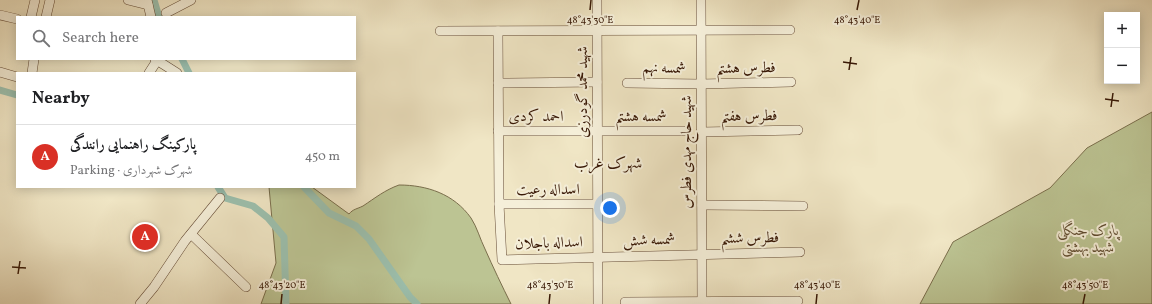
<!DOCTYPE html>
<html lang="en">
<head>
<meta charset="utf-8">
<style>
	:root { --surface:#fff; --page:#f6f6f6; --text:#202124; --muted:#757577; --line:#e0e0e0; --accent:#d93025 }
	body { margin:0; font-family:Vollkorn,Amiri,serif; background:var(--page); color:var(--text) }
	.controls { position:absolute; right:12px; top:12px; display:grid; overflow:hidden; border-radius:0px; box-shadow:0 2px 10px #0003 }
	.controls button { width:36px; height:36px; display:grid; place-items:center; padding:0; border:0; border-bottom:1px solid var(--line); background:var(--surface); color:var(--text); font:20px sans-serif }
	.you { position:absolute; left:610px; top:208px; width:14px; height:14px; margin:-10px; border:3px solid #fff; border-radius:50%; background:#1a73e8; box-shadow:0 0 0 6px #1a73e833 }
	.badge { display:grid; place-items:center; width:26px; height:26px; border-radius:50%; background:var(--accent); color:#fff; font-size:13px; font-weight:700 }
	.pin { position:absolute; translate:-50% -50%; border:2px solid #fff; box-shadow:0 1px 4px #0006 }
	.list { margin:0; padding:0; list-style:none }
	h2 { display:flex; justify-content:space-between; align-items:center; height:52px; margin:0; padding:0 16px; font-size:17px }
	h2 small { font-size:13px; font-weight:400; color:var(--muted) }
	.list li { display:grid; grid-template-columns:26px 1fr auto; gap:12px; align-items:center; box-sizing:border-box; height:64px; padding:0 16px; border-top:1px solid var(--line) }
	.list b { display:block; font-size:15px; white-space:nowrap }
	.list p { margin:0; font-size:13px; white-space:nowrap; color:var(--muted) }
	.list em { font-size:13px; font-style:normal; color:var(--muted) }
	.icon { flex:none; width:22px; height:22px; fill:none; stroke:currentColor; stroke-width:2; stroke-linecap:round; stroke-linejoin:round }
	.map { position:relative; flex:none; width:1152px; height:304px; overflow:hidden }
	.search { position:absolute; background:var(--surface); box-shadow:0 2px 10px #0003; left:16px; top:16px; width:340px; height:44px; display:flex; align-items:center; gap:10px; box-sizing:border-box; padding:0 14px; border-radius:0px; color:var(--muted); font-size:15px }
	.panel { position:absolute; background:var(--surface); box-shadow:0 2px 10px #0003; left:16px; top:72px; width:340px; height:116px; border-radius:0px }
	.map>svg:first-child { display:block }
	.green { fill:#bcc493; stroke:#7a6e4c }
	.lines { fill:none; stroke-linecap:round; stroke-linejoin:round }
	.canal { stroke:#9cc0ae; stroke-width:7 }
	.minor-casing { stroke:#664c36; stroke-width:10 }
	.minor { stroke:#f5efd9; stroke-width:9 }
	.ticks { fill:none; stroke:#381806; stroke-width:1.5 }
	.labels { text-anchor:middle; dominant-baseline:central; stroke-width:4; stroke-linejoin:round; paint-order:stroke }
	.street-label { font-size:15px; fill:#381806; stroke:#f5efd9 }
	.park-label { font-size:15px; font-style:italic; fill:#604c30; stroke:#f5efd9 }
	.neighbourhood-label { font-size:16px; fill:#381806; stroke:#f5efd9 }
	.ticks-label { font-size:10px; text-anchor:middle; fill:#381806; stroke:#f5efd9; stroke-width:4; stroke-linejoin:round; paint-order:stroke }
</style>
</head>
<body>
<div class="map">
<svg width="1152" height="304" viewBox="0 0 1152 304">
	<rect width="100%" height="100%" fill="#f0e6c5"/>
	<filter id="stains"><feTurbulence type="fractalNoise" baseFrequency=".005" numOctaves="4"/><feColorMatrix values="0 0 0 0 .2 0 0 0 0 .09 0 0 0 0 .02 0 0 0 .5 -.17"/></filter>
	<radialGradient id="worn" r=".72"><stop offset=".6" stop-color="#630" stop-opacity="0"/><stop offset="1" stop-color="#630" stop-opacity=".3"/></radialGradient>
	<g class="green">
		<path d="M1152,112V304H920L953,242L1050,188L1087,148Z"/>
		<path d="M399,185C427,185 454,194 471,218C477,227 480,239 485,249C493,267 502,286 511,304H261L276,263L269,187H312L349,214C353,209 357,209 363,206C375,198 385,190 399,185Z"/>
	</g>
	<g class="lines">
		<g class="canal">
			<path d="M154,0L159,17"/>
			<path d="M182,59L189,73"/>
			<path d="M0,90L17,95"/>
			<path d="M218,187L225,198L253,206L268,218L284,237L286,304"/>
			<path d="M304,187L329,213L356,226L369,239L410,297L417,304"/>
		</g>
		<g class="minor-casing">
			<g id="minor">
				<path d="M128,0L148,5"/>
				<path d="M147,0L151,17"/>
				<path d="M597,0L598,304"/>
				<path d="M701,0L702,304"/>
				<path d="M166,13L191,0"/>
				<path d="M0,15L17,19"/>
				<path d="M31,17L35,0"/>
				<path d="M46,17L50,0"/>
				<path d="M440,31L790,30"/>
				<path d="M498,31L499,204L502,260L800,252"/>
				<path d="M155,59L177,73"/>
				<path d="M0,72L17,77"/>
				<path d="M32,73L34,59"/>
				<path d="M149,73L158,59"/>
				<path d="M498,83L597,82"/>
				<path d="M627,83L701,84L791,82"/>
				<path d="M498,131H684"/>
				<path d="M701,132L798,130"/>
				<path d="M499,204H598"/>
				<path d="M702,205L803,206"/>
				<path d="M191,234L246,287"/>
				<path d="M625,302L798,301"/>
				<path d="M140,304L154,287L185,241L220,198"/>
			</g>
		</g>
		<use href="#minor" class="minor"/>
	</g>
	<path class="ticks" d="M590,10L591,0M857,10L859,0M843,62L857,64M849,70L851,57M1105,99L1119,101M1111,107L1113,93M12,267L26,268M18,274L20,261M281,304L282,294M549,304L550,294M816,304L817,294M1083,304L1085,294"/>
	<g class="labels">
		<g class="street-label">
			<text transform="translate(664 69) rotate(1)">شمسه نهم</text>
			<text transform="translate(746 69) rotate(-1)">فطرس هشتم</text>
			<text transform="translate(583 92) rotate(-90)">شهید محمد گودرزی</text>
			<text x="536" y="117">احمد کردی</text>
			<text x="641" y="117">شمسه هشتم</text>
			<text transform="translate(749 117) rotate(-1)">فطرس هفتم</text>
			<text transform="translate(687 152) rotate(-90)">شهید حاج مهدی فطرس</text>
			<text x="548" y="190">اسداله رعیت</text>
			<text transform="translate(750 239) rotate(-1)">فطرس ششم</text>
			<text transform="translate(649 241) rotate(-2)">شمسه شش</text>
			<text transform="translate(549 244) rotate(-2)">اسداله باجلان</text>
		</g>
		<g class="park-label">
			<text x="1088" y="231">پارک جنگلی<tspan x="1088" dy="17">شهید بهشتی</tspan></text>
		</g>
		<g class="neighbourhood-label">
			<text x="608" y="164">شهرک غرب</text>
		</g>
	</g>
	<g class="ticks-label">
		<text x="590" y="23">48°43'30"E</text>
		<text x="857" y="23">48°43'40"E</text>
		<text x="282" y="288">48°43'20"E</text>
		<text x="550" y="288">48°43'30"E</text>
		<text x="817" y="288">48°43'40"E</text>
		<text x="1085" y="288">48°43'50"E</text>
	</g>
	<rect width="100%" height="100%" filter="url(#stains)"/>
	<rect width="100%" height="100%" fill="url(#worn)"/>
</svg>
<div class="controls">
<button>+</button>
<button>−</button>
</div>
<div class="you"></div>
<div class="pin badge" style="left:145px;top:237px">A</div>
<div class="search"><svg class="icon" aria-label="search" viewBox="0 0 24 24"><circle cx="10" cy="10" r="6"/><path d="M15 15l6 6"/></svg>Search here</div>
<section class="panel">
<h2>Nearby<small></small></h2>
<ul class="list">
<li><span class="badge">A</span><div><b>پارکینگ راهنمایی رانندگی</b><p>Parking · شهرک شهرداری</p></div><em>450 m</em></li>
</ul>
</section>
</div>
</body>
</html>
